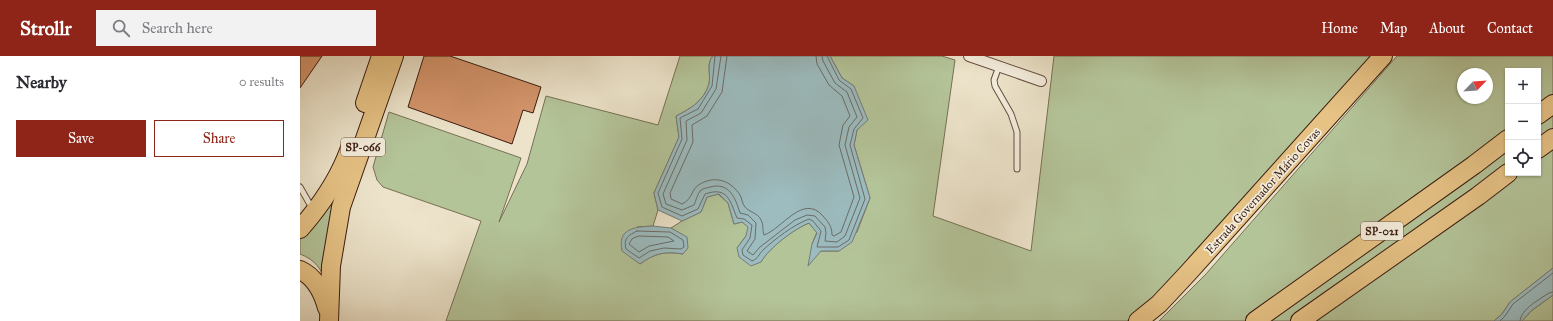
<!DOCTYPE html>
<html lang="en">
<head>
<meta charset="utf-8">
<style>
	:root { --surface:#fff; --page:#f2f2f3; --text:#2b2b33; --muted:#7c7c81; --line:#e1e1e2; --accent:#8f2418 }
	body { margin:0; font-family:"IM FELL Great Primer",serif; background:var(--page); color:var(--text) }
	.controls { position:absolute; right:12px; top:12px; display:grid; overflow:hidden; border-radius:0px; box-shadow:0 1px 3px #0004 }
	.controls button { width:36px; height:36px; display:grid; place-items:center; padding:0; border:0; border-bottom:1px solid var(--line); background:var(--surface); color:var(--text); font:20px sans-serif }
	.compass { position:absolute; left:1157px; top:12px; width:36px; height:36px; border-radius:50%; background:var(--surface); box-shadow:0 1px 3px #0004; rotate:65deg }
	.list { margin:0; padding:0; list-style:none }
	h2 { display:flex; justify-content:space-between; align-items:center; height:52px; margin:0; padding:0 16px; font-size:17px }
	h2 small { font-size:13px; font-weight:400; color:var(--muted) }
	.actions { display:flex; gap:8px; padding:12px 16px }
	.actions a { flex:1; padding:9px 0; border:1px solid var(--accent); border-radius:0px; text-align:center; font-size:14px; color:var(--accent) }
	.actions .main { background:var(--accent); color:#fff }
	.icon { flex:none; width:22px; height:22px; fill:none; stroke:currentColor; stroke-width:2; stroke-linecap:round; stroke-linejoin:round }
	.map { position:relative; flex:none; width:1253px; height:265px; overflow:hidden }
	header { display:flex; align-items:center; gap:24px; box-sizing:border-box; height:56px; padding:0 20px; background:var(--accent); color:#fff }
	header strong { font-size:19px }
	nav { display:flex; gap:22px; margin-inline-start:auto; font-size:14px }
	.search { width:280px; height:36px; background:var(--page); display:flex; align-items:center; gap:10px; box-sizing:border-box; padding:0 14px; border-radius:0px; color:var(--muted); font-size:15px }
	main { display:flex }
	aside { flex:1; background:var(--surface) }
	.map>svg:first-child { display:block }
	.green { fill:#b4c499; stroke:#777054; fill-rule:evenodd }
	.water { fill:#9cbcc0; stroke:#757c79 }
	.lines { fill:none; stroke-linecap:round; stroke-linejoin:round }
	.shore { stroke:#6b6c68; stroke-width:1 }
	.building { fill:#d3946b; stroke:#3a1c0f }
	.lane-casing { stroke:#664e3e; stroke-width:7 }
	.street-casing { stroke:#664e3e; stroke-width:12 }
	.highway-casing { stroke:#3a1c0f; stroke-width:20 }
	.lane { stroke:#f3eddd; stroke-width:5 }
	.street { stroke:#f3eddd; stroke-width:10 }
	.highway { stroke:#e6c285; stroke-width:18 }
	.labels { text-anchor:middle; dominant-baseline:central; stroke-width:3.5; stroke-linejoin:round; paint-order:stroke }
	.shield { fill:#f3eddd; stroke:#725b4d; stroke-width:1 }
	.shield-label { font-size:11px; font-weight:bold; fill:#3a1c0f }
	.street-label { font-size:12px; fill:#3a1c0f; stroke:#f3eddd }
</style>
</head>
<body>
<header>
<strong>Strollr</strong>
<div class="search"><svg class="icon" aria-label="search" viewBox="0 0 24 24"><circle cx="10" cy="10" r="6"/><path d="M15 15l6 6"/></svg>Search here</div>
<nav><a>Home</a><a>Map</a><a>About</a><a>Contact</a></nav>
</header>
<main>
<aside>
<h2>Nearby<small>0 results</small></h2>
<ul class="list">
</ul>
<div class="actions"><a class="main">Save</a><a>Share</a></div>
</aside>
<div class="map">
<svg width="1253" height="265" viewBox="0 0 1253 265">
	<rect width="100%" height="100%" fill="#ece3ca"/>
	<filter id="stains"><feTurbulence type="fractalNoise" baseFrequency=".005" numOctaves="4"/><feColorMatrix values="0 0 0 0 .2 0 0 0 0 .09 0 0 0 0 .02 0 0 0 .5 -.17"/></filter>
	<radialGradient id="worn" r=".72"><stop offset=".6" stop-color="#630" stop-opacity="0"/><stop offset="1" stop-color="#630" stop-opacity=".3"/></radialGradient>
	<g class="green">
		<path d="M380,0H413C406,7 411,18 409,28C404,45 390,53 376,60L379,81L354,137L358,154L353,170L337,171L340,208C355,197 365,195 383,198L387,182L371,172L382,165L401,156L407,141L418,138L428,147L434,168L442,166L449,171L446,180L437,192L461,206C469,191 494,173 509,167L517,176L512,188L521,195H539L557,176L570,142L554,89L557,74L554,30L542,22L530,0H642L655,4L633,160L731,195L754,0H1073L971,116L848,247L827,265H146L181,165L83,131L77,124L73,111L89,56L221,102L199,166L227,108L246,40L358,69Z"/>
		<path d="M1097,0H1253V212L1210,246L1202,258L1194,265H859L906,218ZM1208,15H1238V117H1208ZM1163,18H1187V42H1163Z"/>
		<path d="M39,125L27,228C21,213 16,204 0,198V177Z"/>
		<path d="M1253,239V265H1222L1231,255Z"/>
	</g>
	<g class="water">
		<path d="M413,0H530L542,22L554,30L568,64L557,74L554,89L570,142L552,186L539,195H521L508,210L512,188L517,177L509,167C494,173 469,192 461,206L451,210L439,201L437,192L446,180L448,171L442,166L434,168L428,147L419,138L407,141L401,156L382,165L358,154L354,137L379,81L376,60C390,53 404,45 409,28C411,18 406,7 413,0Z"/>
		<path d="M353,170L371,172L387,181L388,192L383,198C365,195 355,197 340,208L322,195C317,172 335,171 353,170Z"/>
		<path d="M1253,212V239L1231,255L1222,265H1194L1202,258L1210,246Z"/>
	</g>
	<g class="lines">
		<g class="shore">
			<path d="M415,0L412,30L398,53L380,62L382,83L358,137L362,151L382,160L398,153L405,138C428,130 430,145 437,162L444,163L452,169L450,182L442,194L443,199L452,205C459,202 458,199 463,194C475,183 493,169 509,163L513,165L521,175L517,191H538L549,184L565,143L550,89L554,73L563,62L551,33L539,24L527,0"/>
			<path d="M421,0L416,33L401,57L386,65L387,84L363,138L366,148L382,154L394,149C396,145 397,138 401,134C404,132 407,132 410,131C429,126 435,141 440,157L448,159L456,167L455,183L447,195L453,199L460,191L495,164L507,159L515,160L525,171L526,177L525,185L537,186L545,180L560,142L545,89L549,71L557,61L547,36L535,27L523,5L522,0"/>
			<path d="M427,0L422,36L407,60L392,69L393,86L370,137L371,143L382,148C393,143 391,133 400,128C416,119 431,125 440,139C442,142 442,148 445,151C449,156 458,157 461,164C464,169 462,174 464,179C482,173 503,137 523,160C528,166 532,170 532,179L534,180L541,176L554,141L539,89L543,69L550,60L542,40L529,29L517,8L516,0"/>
			<path d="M337,175L370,176L383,184L384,191L381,193L364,192L350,195L339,202L326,193C323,182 329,179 337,175Z"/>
			<path d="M339,180L368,181L374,185L349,190L339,196L329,188L332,183Z"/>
			<path d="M1200,265L1205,260L1213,248L1253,217"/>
			<path d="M1220,265C1221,253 1240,243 1249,237L1253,236"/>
		</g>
	</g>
	<g class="building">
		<path d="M0,0H22L0,32Z"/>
		<path d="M124,0H150L241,31L233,57L223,54L212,88L108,51Z"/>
	</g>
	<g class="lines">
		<g class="lane-casing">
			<g id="lane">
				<path d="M699,10L694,24L695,30L711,58L717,76V113"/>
				<path d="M0,131L12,152"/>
			</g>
		</g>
		<g class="street-casing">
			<path id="street" d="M669,0L741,25"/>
		</g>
		<g class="highway-casing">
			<g id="highway">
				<path d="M65,47L81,0"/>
				<path d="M1238,59L1253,48"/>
				<path d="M1238,93L1253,82"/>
				<path d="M0,173C22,148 39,123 50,92"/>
				<path d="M0,214C15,221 23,237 27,252"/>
				<path d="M29,265L31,210L41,151L94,0"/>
				<path d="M838,265L859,248L888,217L1083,0"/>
				<path d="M955,265L1174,109L1208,83"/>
				<path d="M1000,265L1178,140L1208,117"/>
			</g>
		</g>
		<use href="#lane" class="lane"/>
		<use href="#street" class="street"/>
		<use href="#highway" class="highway"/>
	</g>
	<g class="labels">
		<g class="shield">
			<rect x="41" y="82" width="44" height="18" rx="3"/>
			<rect x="1061" y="166" width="42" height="18" rx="3"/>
		</g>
		<g class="shield-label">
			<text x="63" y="91">SP-066</text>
			<text x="1082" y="175">SP-021</text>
		</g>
		<g class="street-label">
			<text transform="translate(963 135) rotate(-48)">Estrada Governador Mário Covas</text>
		</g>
	</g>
	<rect width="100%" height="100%" filter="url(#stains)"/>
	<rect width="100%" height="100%" fill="url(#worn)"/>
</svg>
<div class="controls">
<button>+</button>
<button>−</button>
<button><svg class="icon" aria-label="locate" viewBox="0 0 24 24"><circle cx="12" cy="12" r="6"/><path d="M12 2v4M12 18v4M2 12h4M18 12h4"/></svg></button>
</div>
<svg class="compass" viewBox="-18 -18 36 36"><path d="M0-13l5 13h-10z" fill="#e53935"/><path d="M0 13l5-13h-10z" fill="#7c7c81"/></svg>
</div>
</main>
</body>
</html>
